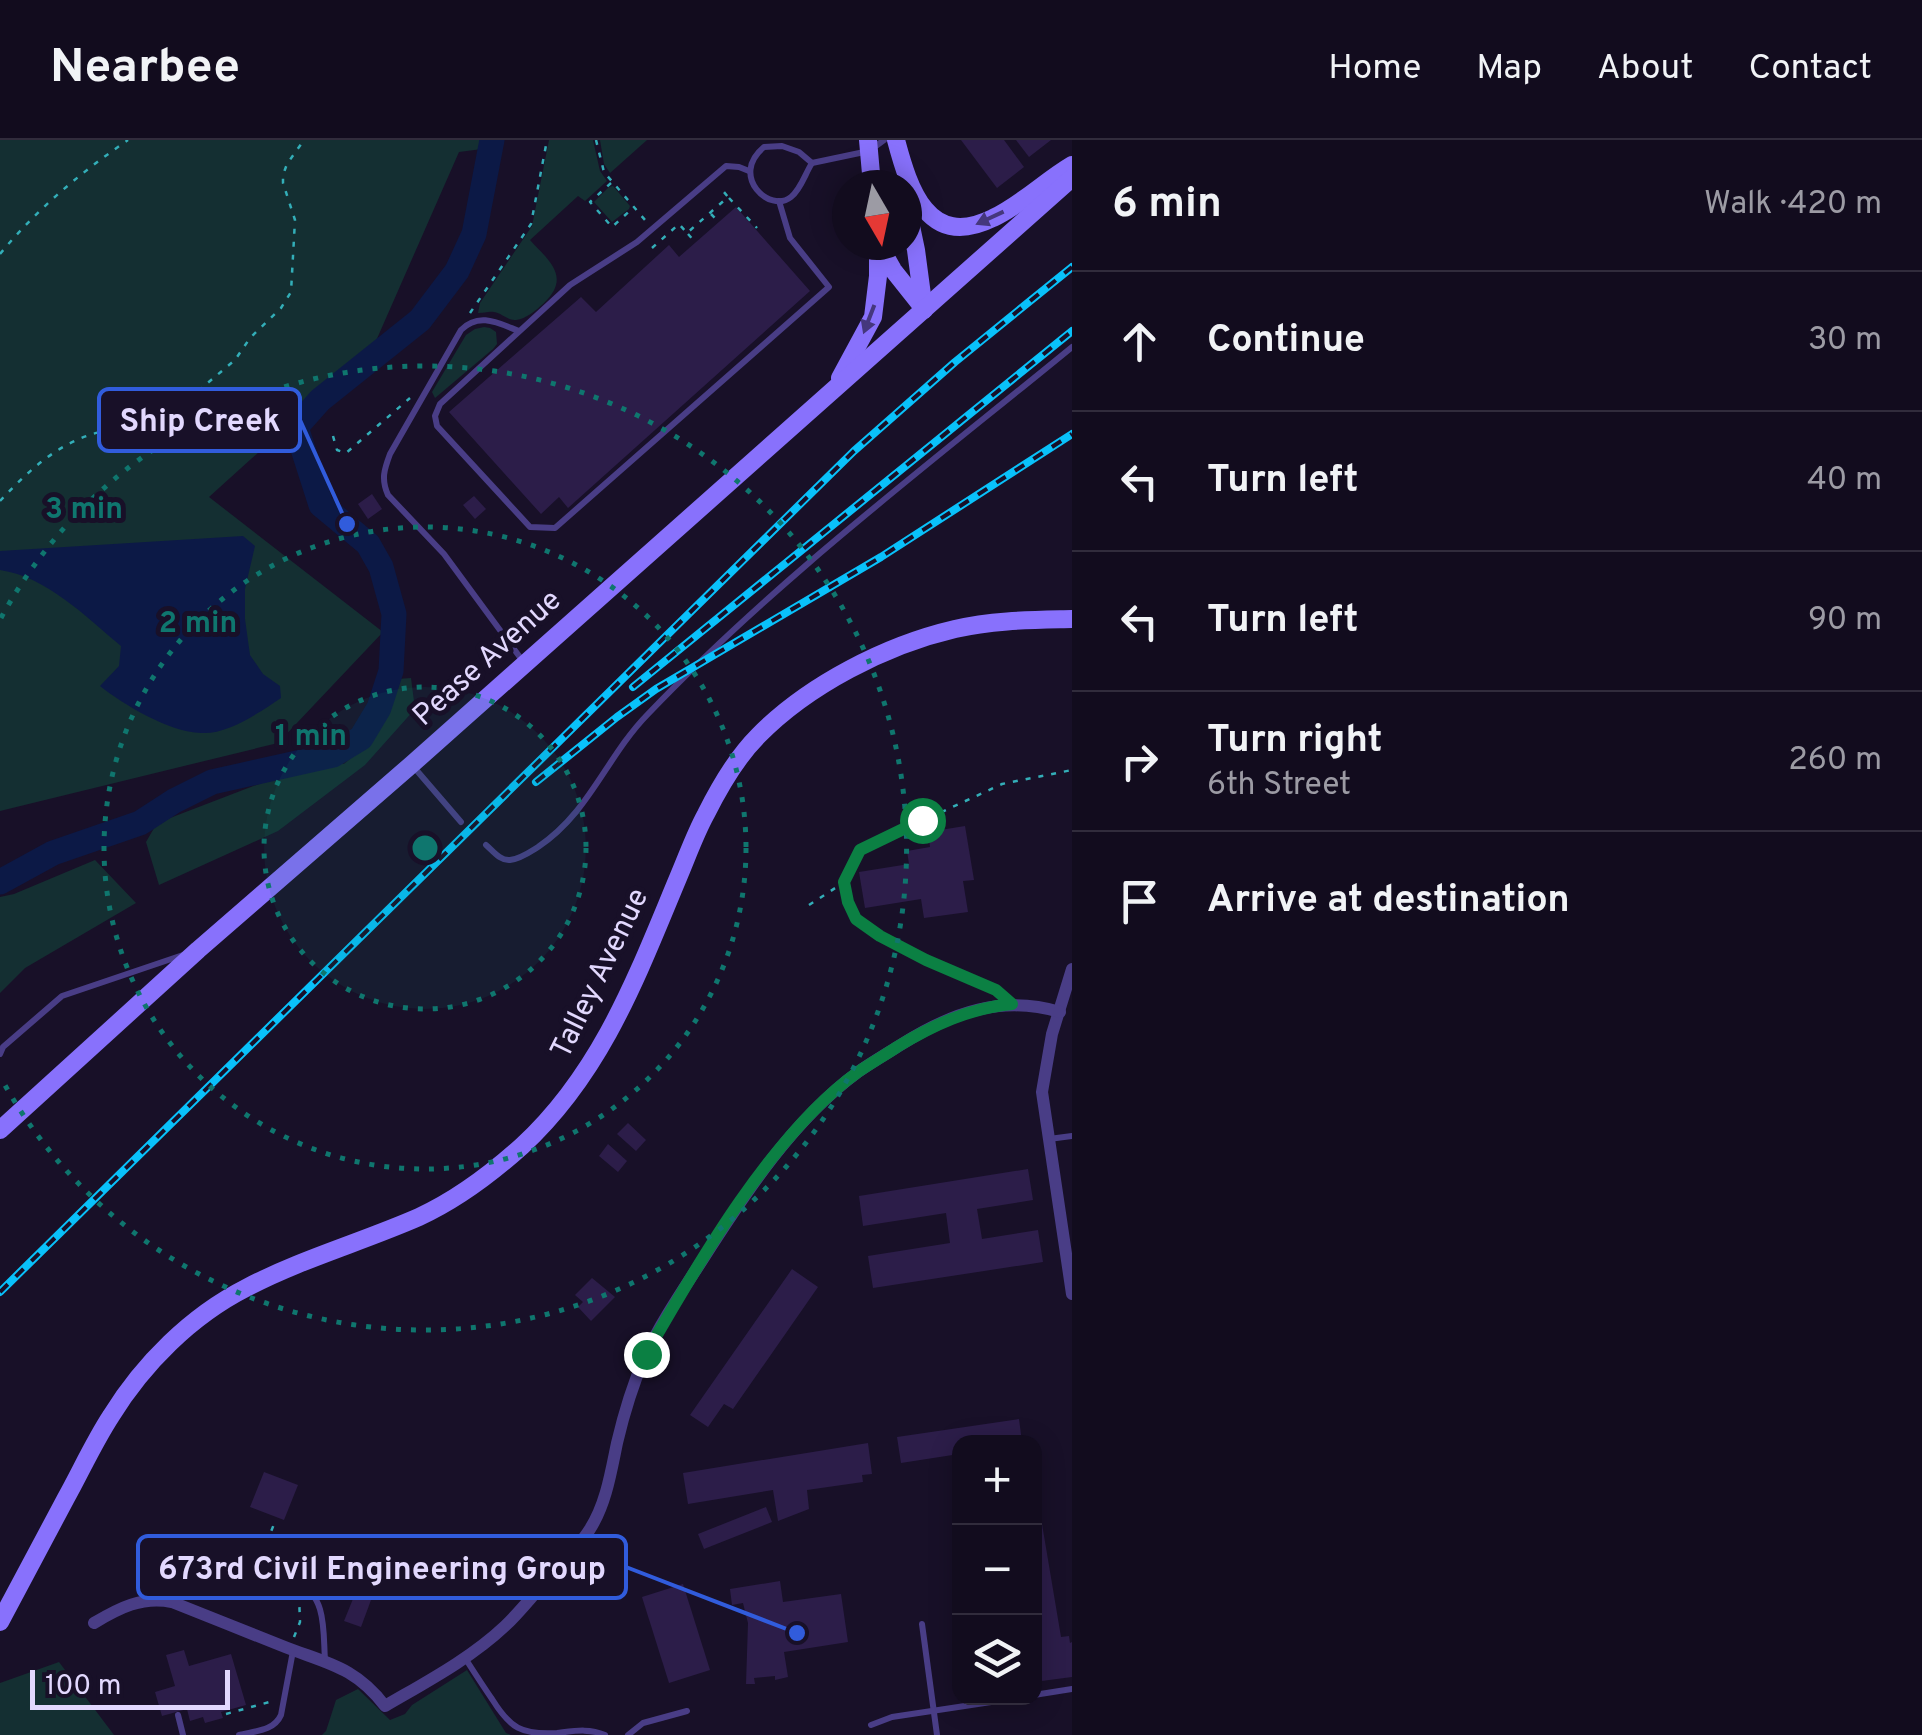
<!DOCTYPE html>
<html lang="en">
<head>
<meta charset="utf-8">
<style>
	:root { --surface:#120c1e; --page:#1f1a2b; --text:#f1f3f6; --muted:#9c9ba4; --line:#312c3c }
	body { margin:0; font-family:Overpass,sans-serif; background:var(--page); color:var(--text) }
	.controls { position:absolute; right:30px; bottom:30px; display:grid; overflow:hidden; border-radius:20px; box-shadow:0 5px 25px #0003 }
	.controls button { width:90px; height:90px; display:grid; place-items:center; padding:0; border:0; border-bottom:2px solid var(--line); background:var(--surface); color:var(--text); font:50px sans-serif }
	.compass { position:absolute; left:832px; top:30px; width:90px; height:90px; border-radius:50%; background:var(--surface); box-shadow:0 5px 25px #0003; rotate:171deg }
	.scale { position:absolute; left:30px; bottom:25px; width:200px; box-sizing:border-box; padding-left:10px; border:5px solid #e2d8fe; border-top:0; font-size:28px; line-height:35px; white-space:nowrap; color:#e2d8fe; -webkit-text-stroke:8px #181028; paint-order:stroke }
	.stop { position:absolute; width:30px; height:30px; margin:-22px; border:8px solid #0b8043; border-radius:50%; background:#fff }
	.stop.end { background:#0b8043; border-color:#fff; box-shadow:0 2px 10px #0008 }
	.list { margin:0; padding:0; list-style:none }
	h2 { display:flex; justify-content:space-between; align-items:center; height:130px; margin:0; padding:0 40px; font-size:42px }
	h2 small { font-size:32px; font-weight:400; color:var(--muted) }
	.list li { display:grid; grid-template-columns:65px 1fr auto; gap:30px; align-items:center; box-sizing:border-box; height:140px; padding:0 40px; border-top:2px solid var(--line) }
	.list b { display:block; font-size:38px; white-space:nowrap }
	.list p { margin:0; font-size:32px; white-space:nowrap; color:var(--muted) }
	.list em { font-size:32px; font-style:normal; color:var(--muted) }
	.icon { flex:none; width:55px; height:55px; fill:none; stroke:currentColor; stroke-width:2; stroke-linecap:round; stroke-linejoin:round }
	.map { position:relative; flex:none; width:1072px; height:1595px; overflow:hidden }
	header { display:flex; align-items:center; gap:60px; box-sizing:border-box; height:140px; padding:0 50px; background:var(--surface); border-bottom:2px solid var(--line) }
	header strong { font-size:48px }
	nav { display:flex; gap:55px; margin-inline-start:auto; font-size:35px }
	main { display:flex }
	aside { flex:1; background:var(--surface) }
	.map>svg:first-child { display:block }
	.green { fill:#142f32 }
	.water { fill:#0c1946 }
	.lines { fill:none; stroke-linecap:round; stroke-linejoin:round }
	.river { stroke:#0c1946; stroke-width:25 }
	.building { fill:#2c1d49 }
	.path { stroke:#33aeb8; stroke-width:2.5; stroke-dasharray:5 8; stroke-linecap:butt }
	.lane { stroke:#493d86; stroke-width:6 }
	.street { stroke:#493d86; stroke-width:12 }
	.secondary { stroke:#8871fc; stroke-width:18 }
	.rail-casing { stroke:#09c1fa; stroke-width:8 }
	.rail { stroke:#181028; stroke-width:4; stroke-dasharray:11; stroke-linecap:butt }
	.oneway { fill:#45377d }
	.route { stroke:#0b8043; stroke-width:12 }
	.ring { fill:none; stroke:#0f766e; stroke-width:5; stroke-dasharray:5 10 }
	.labels { text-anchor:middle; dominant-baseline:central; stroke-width:10; stroke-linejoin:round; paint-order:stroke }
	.street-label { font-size:30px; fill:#e2d8fe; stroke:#181028 }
	.centre { fill:#0f766e; stroke:#181028; stroke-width:5 }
	.ring-label { font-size:30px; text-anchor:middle; font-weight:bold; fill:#0f766e; stroke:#181028; stroke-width:10; stroke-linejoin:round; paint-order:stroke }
	.leader { fill:none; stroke:#315cdc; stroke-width:4 }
	.callout-dot { fill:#315cdc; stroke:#181028; stroke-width:4 }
	.callout { fill:#181028; stroke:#315cdc; stroke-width:4 }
	.callout-label { font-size:32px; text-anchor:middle; font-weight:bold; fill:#e2d8fe }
</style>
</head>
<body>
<header>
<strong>Nearbee</strong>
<nav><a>Home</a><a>Map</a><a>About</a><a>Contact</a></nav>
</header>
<main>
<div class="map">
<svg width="1072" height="1595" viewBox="0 0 1072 1595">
	<rect width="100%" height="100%" fill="#181028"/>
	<g class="green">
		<path d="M0,0H483L482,9L459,12L372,210L209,357L383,492L278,603L0,671Z"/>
		<path d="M549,0H593L600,31L607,41L585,61L578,56L530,100C549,121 572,137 543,164C536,170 526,179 516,180C508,181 502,173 494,172C491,171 482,173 478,173L480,163L532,86Z"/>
		<path d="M600,0H647L610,33L604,24Z"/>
		<path d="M613,46L630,66L629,69L612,82L594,62L609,47Z"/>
		<path d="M484,187L490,188L496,192L497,204L493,209L435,258L432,252L466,195L475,189Z"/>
		<path d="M411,538L415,569L365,625L278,691L159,745L146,702L157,683L272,639L328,621L344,624L363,608L388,575L398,539Z"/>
		<path d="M95,720L136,763L25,828L0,853V757L14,754Z"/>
		<path d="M59,1522L114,1595H0V1543Z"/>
		<path d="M467,1530L506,1593L511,1595H322L326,1591L336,1560L358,1549L390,1580L405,1574L412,1565Z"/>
	</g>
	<path class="water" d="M243,396L255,406L245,449V479L250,515L263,534L280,546L281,558C260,572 227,595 201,593C169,592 124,565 100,546L119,526L121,506C85,476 47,437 0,430V411Z"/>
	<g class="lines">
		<path class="river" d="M0,742L53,713L140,683L174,661L212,642L333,615L361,598L379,568L391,531L394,474L381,427L368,404L321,365L296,287L320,260L420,180L457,131L474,94L492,0"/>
	</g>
	<g class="building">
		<path d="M961,0H1004L1024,27L997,48Z"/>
		<path d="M1016,0H1051L1029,17Z"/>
		<path d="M736,67L810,151L568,368L559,357L541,374L449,272L581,157L596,172L669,105L679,117Z"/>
		<path d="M372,354L382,369L368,379L358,364Z"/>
		<path d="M474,356L486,369L475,379L463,365Z"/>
		<path d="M965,686L974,740L963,741L968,772L924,778L921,759L865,768L859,732L909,724L907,711L930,707L928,692Z"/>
		<path d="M628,983L646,1000L636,1011L617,994Z"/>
		<path d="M608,1004L627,1021L618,1032L599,1016Z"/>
		<path d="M1028,1029L1033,1060L977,1069L982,1099L1038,1090L1043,1122L873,1148L868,1116L950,1103L946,1073L863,1086L859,1056Z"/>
		<path d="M792,1129L818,1147L733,1269L724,1264L708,1287L690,1275Z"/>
		<path d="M592,1138L615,1157L591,1181L578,1167L583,1162L575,1155Z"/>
		<path d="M1019,1279L1022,1302H959V1314L901,1323L897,1297Z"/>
		<path d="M868,1303L872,1334L862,1335L863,1342L807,1350L809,1369L778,1381L773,1350L688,1364L683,1333Z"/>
		<path d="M264,1332L298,1345L284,1380L250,1367Z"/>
		<path d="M766,1367L772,1382L704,1409L698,1394Z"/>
		<path d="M1042,1384L1061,1497L1069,1496L1070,1503L1072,1502V1537L1034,1542V1385Z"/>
		<path d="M780,1441L783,1462L841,1454L848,1502L784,1512L788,1537L775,1540V1536L754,1538L755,1544H746L748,1483L743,1463L732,1465L730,1449Z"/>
		<path d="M683,1444L710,1530L669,1543L642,1457Z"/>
		<path d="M355,1454L371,1460L361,1487L344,1481Z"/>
		<path d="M184,1510L189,1526L231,1514L246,1565L221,1572L223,1578L205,1583L203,1577L190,1581L187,1569L162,1576L155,1552L175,1546L166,1515Z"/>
	</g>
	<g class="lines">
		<g class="path">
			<path d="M596,0L604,32L645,80"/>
			<path d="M611,43L590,62L612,87L634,67"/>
			<path d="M729,58L757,88"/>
			<path d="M711,74L719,82"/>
			<path d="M688,94L696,103"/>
			<path d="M652,108L679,84L687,93L728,57L719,46"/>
			<path d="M0,114C37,69 80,33 128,0"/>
			<path d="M470,173L531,84L547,0"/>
			<path d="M333,296L337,310L346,313L410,258"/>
			<path d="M0,361C29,330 62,299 105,291C123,287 142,289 160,283L235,220L250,198L281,168L291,152L295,80L283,43V35L287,24L304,0"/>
			<path d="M809,765L843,743"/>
			<path d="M998,852L926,820L880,796L856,779L847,762L844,742L860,710L1002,644L1072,630"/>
			<path d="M257,1427L276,1379"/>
			<path d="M294,1497L300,1482L299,1456"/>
			<path d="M226,1574L273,1561"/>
		</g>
		<g class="lane">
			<path d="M782,6L799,12L812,23C805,34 801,49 791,57C770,74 729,36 764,7Z"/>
			<path d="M812,23L869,11L884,0"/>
			<path d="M749,31L739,27L726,26L637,102L570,145L440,264L435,276L437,286L530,387L555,388L829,147L790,98L779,61"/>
			<path d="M519,191C498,183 479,172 461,190L390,314C384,330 381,339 388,355L444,414L522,520"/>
			<path d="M412,625L461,682"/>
			<path d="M486,705C493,711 500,721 510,720C520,719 530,712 538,707C590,672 606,617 648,574C777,439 928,325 1072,207"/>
			<path d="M0,914L3,907L62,856L183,815"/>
			<path d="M1049,999L1072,996"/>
			<path d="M298,1443C327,1456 323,1492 325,1520"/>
			<path d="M922,1484L937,1595"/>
			<path d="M465,1518C474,1532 483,1546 492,1559C510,1588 521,1595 557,1593C574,1591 589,1588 605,1595"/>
			<path d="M1034,1555L1072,1549"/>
			<path d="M178,1575L183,1595"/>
			<path d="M871,1585L892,1577L1018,1558"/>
			<path d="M239,1595C255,1591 274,1591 281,1575L293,1511"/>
			<path d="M628,1595L643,1583L687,1571"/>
		</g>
		<g class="street">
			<path d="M1072,829L1052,894L1042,952L1072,1154"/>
			<path d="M94,1483C119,1468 142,1456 172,1462C208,1476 244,1491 280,1505C324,1523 354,1525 385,1566C426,1542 470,1519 505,1486C520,1472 532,1456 546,1441C561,1425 578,1408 590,1389C606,1364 611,1332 617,1303C624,1273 633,1244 645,1216C661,1182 683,1150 703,1119C746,1052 793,980 858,932C872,922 888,913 902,904C953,872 1002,855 1060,872"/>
		</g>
		<g class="secondary">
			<path d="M868,0L872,45"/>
			<path d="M896,0C909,49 928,110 993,78C1021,65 1045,41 1072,25"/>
			<path d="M907,67L916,110L924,170"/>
			<path d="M879,105L893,130L924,169"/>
			<path d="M840,238L873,177L878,136V105"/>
			<path d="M0,990L198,810L411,625L1072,38"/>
			<path d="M0,1482C22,1441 44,1400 66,1358C81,1331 94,1302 111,1276C143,1224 191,1176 246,1148C301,1119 362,1102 419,1077C456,1060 492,1033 522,1006C602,932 637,836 678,738C687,717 695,694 706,674C720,646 736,618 758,596C808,545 886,505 955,489C993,480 1033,480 1072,479"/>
		</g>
		<g class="rail-casing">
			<g id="rail">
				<path d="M633,547L1072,191"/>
				<path d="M536,642L617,577L656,549L881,417L1072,294"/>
				<path d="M0,1152L854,311L955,222L1072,127"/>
			</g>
		</g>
		<use href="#rail" class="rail"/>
	</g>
	<defs><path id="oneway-solid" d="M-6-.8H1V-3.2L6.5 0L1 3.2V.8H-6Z" transform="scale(2.5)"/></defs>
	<g class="oneway">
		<use href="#oneway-solid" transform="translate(990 78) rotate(155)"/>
		<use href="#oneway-solid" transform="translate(869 179) rotate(111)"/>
	</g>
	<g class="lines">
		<path class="route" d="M646,1214C698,1123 773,993 858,932C871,923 885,915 897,907C933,885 970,868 1012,864L996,850L926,820L880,796L856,779L848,762L844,742L860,710L922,680"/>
	</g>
	<circle cx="425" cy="708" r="161" fill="#0f766e" fill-opacity=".12"/>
	<g class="ring">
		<circle cx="425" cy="708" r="161"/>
		<circle cx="425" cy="708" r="321"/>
		<path d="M1 478A482 482 0 1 1 1 938"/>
	</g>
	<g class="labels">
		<g class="street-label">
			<text transform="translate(488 519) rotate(-42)">Pease Avenue</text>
			<text transform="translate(601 834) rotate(-64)">Talley Avenue</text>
		</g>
	</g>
	<circle cx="425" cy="708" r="15" class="centre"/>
	<g class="ring-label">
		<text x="84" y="378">3 min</text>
		<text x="198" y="492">2 min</text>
		<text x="311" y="605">1 min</text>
	</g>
	<path class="leader" d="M347 384L300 280M797 1493L626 1427"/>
	<g class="callout-dot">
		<circle cx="347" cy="384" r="10"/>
		<circle cx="797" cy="1493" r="10"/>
	</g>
	<g class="callout">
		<rect x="99" y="249" width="201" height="62" rx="10"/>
		<rect x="138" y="1396" width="488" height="62" rx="10"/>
	</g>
	<g class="callout-label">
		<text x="200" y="291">Ship Creek</text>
		<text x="382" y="1439">673rd Civil Engineering Group</text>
	</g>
</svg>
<div class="controls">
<button>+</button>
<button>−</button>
<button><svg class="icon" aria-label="layers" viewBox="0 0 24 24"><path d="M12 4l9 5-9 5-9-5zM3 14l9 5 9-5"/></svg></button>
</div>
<svg class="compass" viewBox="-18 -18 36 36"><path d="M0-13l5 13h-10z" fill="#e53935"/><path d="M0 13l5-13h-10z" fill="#9c9ba4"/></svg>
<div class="scale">100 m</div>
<div class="stop" style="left:922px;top:680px"></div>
<div class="stop end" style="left:646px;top:1214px"></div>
</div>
<aside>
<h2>6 min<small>Walk · 420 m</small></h2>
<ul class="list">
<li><svg class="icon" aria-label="ahead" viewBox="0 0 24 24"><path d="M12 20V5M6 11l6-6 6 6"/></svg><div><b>Continue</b></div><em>30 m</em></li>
<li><svg class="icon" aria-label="left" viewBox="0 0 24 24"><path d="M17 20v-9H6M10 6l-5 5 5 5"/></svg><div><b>Turn left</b></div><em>40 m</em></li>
<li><svg class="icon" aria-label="left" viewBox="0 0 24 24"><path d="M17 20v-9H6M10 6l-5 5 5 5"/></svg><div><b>Turn left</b></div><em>90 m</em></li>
<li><svg class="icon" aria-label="right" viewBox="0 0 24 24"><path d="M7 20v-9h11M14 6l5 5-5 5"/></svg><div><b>Turn right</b><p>6th Street</p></div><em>260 m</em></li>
<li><svg class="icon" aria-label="arrive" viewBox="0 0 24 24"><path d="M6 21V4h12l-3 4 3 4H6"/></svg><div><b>Arrive at destination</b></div></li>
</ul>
</aside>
</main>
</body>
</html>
